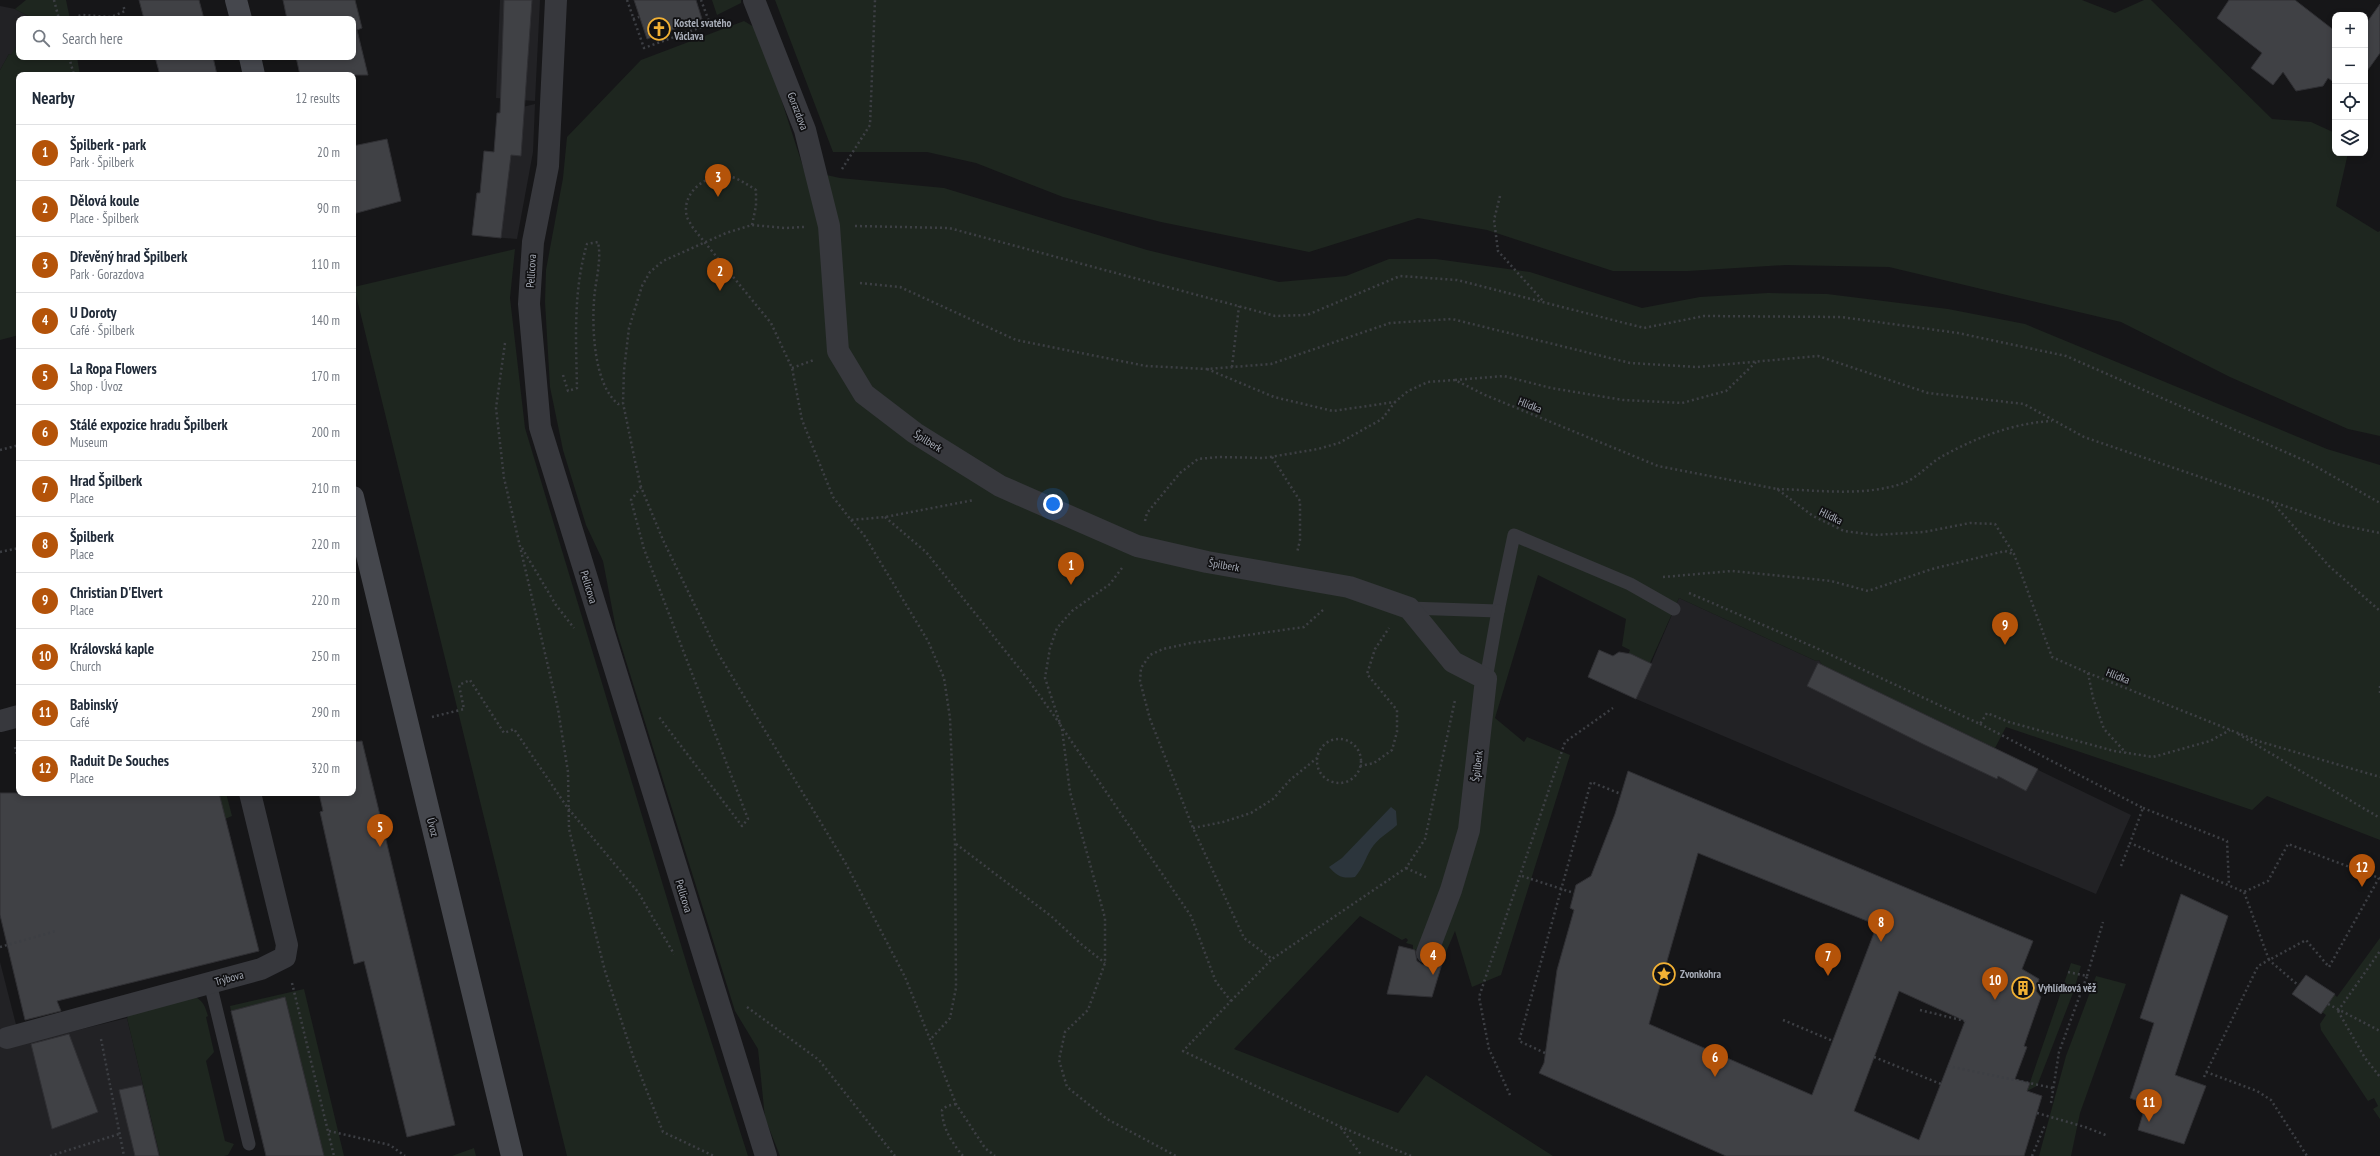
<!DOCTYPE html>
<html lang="en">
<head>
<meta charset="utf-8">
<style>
	:root { --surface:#fff; --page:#f2f2f3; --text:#1f2937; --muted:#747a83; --line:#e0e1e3; --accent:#b45309 }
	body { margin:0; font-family:"PT Sans Narrow",sans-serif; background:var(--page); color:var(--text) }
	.controls { position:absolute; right:12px; top:12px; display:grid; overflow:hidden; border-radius:8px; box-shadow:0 2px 6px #0003 }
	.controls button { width:36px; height:36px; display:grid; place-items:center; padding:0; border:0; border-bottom:1px solid var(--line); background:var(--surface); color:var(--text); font:20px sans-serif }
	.you { position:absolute; left:1053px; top:504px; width:14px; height:14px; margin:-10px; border:3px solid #fff; border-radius:50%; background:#1a73e8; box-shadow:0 0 0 6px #1a73e833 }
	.badge { display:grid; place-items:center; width:26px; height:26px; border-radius:50%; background:var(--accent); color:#fff; font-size:13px; font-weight:700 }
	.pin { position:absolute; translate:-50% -33px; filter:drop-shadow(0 1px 2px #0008) }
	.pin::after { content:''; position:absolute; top:21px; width:14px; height:12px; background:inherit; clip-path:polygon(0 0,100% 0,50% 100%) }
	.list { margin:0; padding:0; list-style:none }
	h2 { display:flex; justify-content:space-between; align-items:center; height:52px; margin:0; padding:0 16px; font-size:17px }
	h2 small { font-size:13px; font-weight:400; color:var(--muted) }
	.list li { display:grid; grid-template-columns:26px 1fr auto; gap:12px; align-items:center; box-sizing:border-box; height:56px; padding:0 16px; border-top:1px solid var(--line) }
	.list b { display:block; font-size:15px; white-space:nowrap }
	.list p { margin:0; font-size:13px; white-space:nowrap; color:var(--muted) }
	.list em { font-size:13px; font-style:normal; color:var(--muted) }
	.icon { flex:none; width:22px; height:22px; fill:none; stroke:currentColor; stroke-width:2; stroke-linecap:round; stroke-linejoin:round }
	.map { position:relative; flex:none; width:2380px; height:1156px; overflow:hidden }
	.search { position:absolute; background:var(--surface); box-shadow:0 2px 6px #0003; left:16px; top:16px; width:340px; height:44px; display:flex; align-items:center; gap:10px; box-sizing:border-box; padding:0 14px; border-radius:8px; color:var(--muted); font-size:15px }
	.panel { position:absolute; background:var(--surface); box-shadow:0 2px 6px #0003; left:16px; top:72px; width:340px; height:724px; border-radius:8px }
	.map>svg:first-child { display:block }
	.built { fill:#222225 }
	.green { fill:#1e261f }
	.water { fill:#2c353c }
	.building { fill:#404145; stroke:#303034; fill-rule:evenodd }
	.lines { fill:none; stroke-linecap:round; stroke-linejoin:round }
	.path { stroke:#3d3f44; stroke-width:2.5; stroke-dasharray:2 3; stroke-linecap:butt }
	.lane { stroke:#37383d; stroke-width:13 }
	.street { stroke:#37383d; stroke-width:22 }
	.secondary { stroke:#45474d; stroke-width:22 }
	.path-bridge { stroke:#3d3f44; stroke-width:2.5; stroke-dasharray:2 3; stroke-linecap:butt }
	.labels { text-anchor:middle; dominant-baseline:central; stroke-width:3.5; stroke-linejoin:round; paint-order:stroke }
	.poi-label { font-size:11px; font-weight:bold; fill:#a8adb8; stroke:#111113; text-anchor:start }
	.street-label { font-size:11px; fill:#a8adb8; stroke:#111113 }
</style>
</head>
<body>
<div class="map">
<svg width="2380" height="1156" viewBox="0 0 2380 1156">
	<rect width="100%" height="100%" fill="#161618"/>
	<g class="built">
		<path d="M500,0H540L535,101L496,98Z"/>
		<path d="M0,6L15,9L34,19H19V44L11,55L9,54L0,70Z"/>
		<path d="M535,104L533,152L517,239L472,235L476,193H480L494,152L497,113Z"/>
		<path d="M1679,598L1816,661L1819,660L1822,665L2131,815L2096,894L1636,699Z"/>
		<path d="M0,962L21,1044L127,1018L160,1156H0Z"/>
	</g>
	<g class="green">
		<path d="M26,0H66L70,19H34L15,9Z"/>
		<path d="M712,0H741V3L717,15Z"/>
		<path d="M775,0H2082L2115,13L2144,0H2151L2272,119L2311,122L2335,133V153H2348L2336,206L2378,232L2380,231V436L2348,429L2230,377L2121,322L1889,267L1786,265L1688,271H1613L1487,230L1418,218L1309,252L1161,222L1063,197L976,163L927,152H833Z"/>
		<path d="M744,21L754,27L773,74L804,170L840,178L944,188L1147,250L1279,282L1346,276L1389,259H1436L1530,272L1642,308L1700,297L1768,293L1827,294L1948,309L2025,324L2327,449L2380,465V840L2267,796L2252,810L2006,727L1995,748L1822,665L1819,660L1816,661L1679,598L1650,663L1631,654L1628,655L1630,650L1622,646L1626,619L1538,575L1495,718L1524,742L1527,737L1570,755L1501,975L1472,987L1455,931L1444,957L1413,949V945L1406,943L1408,940L1406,938L1402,940L1360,916L1234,1049L1398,1113L1426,1075L1553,1156H780L765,1118L758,1049L735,1011L616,629L603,561L586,525L563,450L550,387L545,302L546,270L563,178L567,137L641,60Z"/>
		<path d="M18,43L19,57H77L80,75H19V335L0,340V70L9,54L11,55Z"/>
		<path d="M515,249L510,298L525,428L691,978L748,1156H567L354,287Z"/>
		<path d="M219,793H226L232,816L225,819Z"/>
		<path d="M2380,938V1119L2373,1109L2378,1106L2374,1098L2368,1101L2321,1030L2320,1024L2326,1015L2322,1012L2334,994L2337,997Z"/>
		<path d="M2071,963L2081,966L2073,993L2037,1086L2027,1091Z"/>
		<path d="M2096,976L2126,984L2080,1113L2071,1156H2039L2066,1056Z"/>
		<path d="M304,989L344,1156H324L285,997L231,1011L230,1006Z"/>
		<path d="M193,996C203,1000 205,1006 208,1016L206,1017L214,1052L206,1061L225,1141L234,1144L228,1155L224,1156H160L127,1018L132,1010Z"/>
		<path d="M474,1148L476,1156H452Z"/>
	</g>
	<path class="water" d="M1391,807L1396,811L1397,825C1388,833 1377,839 1371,849C1365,859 1363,868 1355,877C1342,879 1337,876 1329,867L1342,858Z"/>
	<g class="building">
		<path d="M139,0H199L204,19H144Z"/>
		<path d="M283,0H355L362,28L357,30L368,75H300L296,57H353V19H287Z"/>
		<path d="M504,0H532L521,156L511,155L501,238L472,235L477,193H480L484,151L494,152L497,113H500Z"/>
		<path d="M634,0H696L702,19L647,39Z"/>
		<path d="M2229,0H2295L2335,31V83L2328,78L2323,86L2296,91L2283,72L2273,85L2251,68L2262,53L2217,18Z"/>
		<path d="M2380,4V53L2365,74V25Z"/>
		<path d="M155,57H213L217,75H160Z"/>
		<path d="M387,139L401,201L353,214V146Z"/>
		<path d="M1599,650L1613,656L1619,652L1631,654L1652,664L1636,699L1588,677Z"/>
		<path d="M1818,663L2038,769L2026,791L1998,776L1997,779L1925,745L1807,686Z"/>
		<path d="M362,741L455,1125L407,1137L364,961L354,964L320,812L323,811L319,793H353V742Z"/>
		<path d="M1628,771L2033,941L2022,969L2039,979L2036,991L2041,997L2024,1046L2027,1047L2015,1079L2030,1083L2027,1091L2042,1096L2024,1156H1726L1539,1073L1544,1063L1557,970L1574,910L1570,908L1574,893L1576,885L1591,876L1615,814ZM1698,853L1877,925L1812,1095L1649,1024ZM1899,991L1965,1021L1919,1140L1854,1111Z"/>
		<path d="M0,793H219L259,951L57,1001L61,1011L25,1020L0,915Z"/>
		<path d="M2181,894L2228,916L2175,1075L2206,1086L2184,1144L2138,1130L2146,1104L2130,1098L2154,1023L2140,1018Z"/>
		<path d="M1399,946L1415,950L1417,961L1423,965L1435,963L1439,956L1444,957L1432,997L1387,994Z"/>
		<path d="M2306,975L2335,994L2321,1014L2292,994Z"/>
		<path d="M285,997L324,1156H266L231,1011Z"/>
		<path d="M69,1034L98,1112L52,1129L31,1044Z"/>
		<path d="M142,1085L159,1156H135L119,1090Z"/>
	</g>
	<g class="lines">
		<g class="path">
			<path d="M54,0L59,19"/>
			<path d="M627,0L644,48L710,24L701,0"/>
			<path d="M69,19L82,15L111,17L125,11L123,5"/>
			<path d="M633,19L639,17"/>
			<path d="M69,57L74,75"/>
			<path d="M842,169L870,125L875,0"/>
			<path d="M1500,196L1494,220L1498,251L1543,301"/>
			<path d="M752,225L756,206V190C748,185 741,180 732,177C709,171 680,192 687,217C688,220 691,224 693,228L771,323L792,368L802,420L833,497L851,520L885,517L974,500"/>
			<path d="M855,226L949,228L1275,316L1307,315L1400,276L1457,280L1644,328L1704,316L1841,317L1958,333L2066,356L2308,462L2380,503"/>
			<path d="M804,227L785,228L752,225L726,233L663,261L650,272L642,286L629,328L624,370L623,403L635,461L641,487L663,540L719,655L846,864L905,977L956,1104L985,1148L995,1156"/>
			<path d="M860,283L900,287L1016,340L1146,366L1207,369L1271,364L1390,323L1452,319L1630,363L1697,367L1818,356L1928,393L2024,404L2084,437L2340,525L2380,533"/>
			<path d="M505,343L496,408L504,478L558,709L568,772L569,829L605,971L633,1056L663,1132L714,1156"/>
			<path d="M1232,367L1239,306"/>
			<path d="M792,368L814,360"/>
			<path d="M1207,369L1274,397L1333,411L1395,402L1408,391L1428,382L1455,380L1485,395L1658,466L1777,489L1813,516L1844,531L1875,535L1924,532L1970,523L1995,524L2014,554L2052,657L2088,673L2258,741L2380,777"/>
			<path d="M563,375L568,391L577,388C576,340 573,291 587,244L598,242C602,262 595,281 594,301C592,330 594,384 618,404L623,403"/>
			<path d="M1455,380L1504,376L1551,388L1623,400L1682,403L1726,391L1756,362"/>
			<path d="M0,450L19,445"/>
			<path d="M1272,457L1300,501V540L1297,553"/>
			<path d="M641,487L631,500L644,549L748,819L742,826L659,717"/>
			<path d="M1777,489C1818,490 1864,497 1904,483C1917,478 1929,464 1941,457C1975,438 2013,423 2052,421"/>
			<path d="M2272,502L2329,566L2380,611"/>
			<path d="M885,517L926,552L1027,678L1060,724"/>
			<path d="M851,520L864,535L928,641L944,678L950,718L955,844L956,988L950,1018L931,1039"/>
			<path d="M1145,521L1147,513L1180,473L1198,459L1219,457L1264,458L1318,449L1339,443L1382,419L1395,402"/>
			<path d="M522,548L556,605L574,628"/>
			<path d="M0,552L19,548"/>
			<path d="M1122,568L1110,584L1072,611L1057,628L1050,648L1045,678L1061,726L1191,916L1216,982L1231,1001L1183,1051L1341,1127L1411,1156"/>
			<path d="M1663,577L1732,571L1831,581L1868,591L1932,569L2005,551L2013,554"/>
			<path d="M1689,593L1814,647L1980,724L1987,713L2009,722L2114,751L2153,757L2210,741L2230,730"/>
			<path d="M1323,610L1304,627L1191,643L1163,649L1150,655L1141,668L1140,681L1150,719L1193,828L1244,938L1272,959L1406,868L1425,839L1455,700"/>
			<path d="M2088,673L2093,698L2104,729L2126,753"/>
			<path d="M2380,686V695"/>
			<path d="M432,717L464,709L459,685L470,680L504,733L514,729L567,807L638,892L674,954"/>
			<path d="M1980,724L2143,808L2130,843L2244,892L2269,960L2306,940L2329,967L2379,878L2288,844L2268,881L2244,892"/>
			<path d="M1062,729L1070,792L1105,918V963L1088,1010L1065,1032L1059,1060L1067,1087L1107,1119L1176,1156"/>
			<path d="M2238,734L2380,818"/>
			<circle cx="1339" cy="761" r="22"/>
			<path d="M15,747L19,764"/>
			<path d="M1360,766L1374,763L1392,750L1397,732V710L1367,674L1375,649L1389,628"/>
			<path d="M2143,808L2227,841L2229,885"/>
			<path d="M1193,828L1223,822L1251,813L1273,799L1290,780L1317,758"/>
			<path d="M956,844L1051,916L1081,944L1105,963"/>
			<path d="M2121,866L2130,843"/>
			<path d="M1406,868L1428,878"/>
			<path d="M1522,876L1531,879"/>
			<path d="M0,947L56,931"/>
			<path d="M2087,976L2103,922"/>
			<path d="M292,983L334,1156"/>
			<path d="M1231,1001L1272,959"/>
			<path d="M2328,1004L2380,1031"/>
			<path d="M747,1007L819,1060L895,1156"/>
			<path d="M1920,1010L1965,1021"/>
			<path d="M2338,1011L2365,1058L2380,1077"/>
			<path d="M2338,1011L2380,951"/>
			<path d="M1783,1020L1833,1041"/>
			<path d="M101,1039L124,1156"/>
			<path d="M1545,1053L1519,1041L1591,782L1621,794"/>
			<path d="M1874,1057L1941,1084"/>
			<path d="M1948,1066L2053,1088"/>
			<path d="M2206,1072L2257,1091L2271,1100L2307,1156"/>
			<path d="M2204,1077L2258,966L2269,960L2298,985"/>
			<path d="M1510,1095L1489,1049L1479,997L1565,742L1613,708"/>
			<path d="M2051,1103L2059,1052L2087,976L2068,972"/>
			<path d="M956,1104L947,1106L942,1110C942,1127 952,1143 963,1156"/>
			<path d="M2085,1127L2108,1136"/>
			<path d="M1341,1128L1362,1156"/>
			<path d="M329,1131L390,1145L405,1156"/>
			<path d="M50,1156L119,1134"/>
			<path d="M2032,1156L2045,1125"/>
		</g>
		<g class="lane">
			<path d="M1409,608L1498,611L1514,535L1630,584L1674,609"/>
			<path d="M1486,679L1498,611"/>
			<path d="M210,983L249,1144"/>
		</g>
		<g class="street">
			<path d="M556,0L548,166L533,242L529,304L540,427L766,1156"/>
			<path d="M754,0L805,130L829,226L838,351L864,394L915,433L1000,486L1137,546L1207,562L1349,587L1409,608L1453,662L1486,679L1469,830L1451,890L1427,953"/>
			<path d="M0,721L19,716"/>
			<path d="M7,1038L261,969L285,957L287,945L250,793"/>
		</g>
		<g class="secondary">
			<path d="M236,0L241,19"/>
			<path d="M250,57L254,75"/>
			<path d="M353,497L512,1156"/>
		</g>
		<g class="path-bridge">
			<path d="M1531,879L1574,893"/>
			<path d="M2037,1113L2085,1127"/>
		</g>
	</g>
	<defs>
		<g id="church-ring" transform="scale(1.15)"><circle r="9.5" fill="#111113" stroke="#f2b134" stroke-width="1.5"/><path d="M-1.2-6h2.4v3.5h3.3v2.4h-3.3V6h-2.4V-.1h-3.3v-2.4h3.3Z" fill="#f2b134"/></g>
		<g id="sight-ring" transform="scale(1.15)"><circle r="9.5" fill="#111113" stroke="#f2b134" stroke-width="1.5"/><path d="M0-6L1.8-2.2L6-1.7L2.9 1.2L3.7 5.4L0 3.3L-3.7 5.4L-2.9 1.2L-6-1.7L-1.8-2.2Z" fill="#f2b134"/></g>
		<g id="building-ring" transform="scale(1.15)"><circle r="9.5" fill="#111113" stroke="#f2b134" stroke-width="1.5"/><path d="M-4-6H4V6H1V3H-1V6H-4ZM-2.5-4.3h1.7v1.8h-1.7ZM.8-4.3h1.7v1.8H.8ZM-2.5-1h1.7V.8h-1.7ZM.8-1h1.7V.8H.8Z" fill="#f2b134"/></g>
	</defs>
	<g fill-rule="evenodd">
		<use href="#church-ring" x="659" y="29"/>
		<use href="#sight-ring" x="1664" y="974"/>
		<use href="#building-ring" x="2023" y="988"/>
	</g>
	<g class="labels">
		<g class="poi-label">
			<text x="674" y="23">Kostel svatého<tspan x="674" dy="13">Václava</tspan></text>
			<text x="1680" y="974">Zvonkohra</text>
			<text x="2038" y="988">Vyhlídková věž</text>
		</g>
		<g class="street-label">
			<text transform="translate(798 111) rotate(69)">Gorazdova</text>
			<text transform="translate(531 271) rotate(-86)">Pellicova</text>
			<text transform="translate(1530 405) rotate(22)">Hlídka</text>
			<text transform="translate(928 441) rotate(32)">Špilberk</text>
			<text transform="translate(1831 516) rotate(26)">Hlídka</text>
			<text transform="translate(1224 565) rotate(10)">Špilberk</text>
			<text transform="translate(589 587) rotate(73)">Pellicova</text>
			<text transform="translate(2118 676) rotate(22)">Hlídka</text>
			<text transform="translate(1477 766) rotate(-83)">Špilberk</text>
			<text transform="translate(433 827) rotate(76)">Úvoz</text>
			<text transform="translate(684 896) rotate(73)">Pellicova</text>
			<text transform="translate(229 978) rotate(-15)">Trýbova</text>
		</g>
	</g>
</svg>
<div class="controls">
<button>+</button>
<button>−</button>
<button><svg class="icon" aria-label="locate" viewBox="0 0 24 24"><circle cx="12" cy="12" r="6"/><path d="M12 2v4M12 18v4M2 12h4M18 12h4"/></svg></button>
<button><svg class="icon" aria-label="layers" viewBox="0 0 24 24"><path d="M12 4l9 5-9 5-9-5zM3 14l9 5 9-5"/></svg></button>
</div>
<div class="you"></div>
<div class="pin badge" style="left:1071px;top:585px">1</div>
<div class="pin badge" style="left:720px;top:291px">2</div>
<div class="pin badge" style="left:718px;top:197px">3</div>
<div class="pin badge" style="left:1433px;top:975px">4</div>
<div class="pin badge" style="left:380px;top:847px">5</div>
<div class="pin badge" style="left:1715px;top:1077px">6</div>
<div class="pin badge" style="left:1828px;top:976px">7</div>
<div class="pin badge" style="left:1881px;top:942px">8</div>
<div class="pin badge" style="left:2005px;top:645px">9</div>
<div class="pin badge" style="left:1995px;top:1000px">10</div>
<div class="pin badge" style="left:2149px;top:1122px">11</div>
<div class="pin badge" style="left:2362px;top:887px">12</div>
<div class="search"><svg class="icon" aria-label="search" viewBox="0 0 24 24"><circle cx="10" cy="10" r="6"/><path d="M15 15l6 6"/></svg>Search here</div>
<section class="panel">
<h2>Nearby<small>12 results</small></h2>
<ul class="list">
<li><span class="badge">1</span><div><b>Špilberk - park</b><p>Park · Špilberk</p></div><em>20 m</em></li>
<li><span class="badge">2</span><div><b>Dělová koule</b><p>Place · Špilberk</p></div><em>90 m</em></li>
<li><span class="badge">3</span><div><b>Dřevěný hrad Špilberk</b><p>Park · Gorazdova</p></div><em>110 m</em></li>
<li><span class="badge">4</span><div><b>U Doroty</b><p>Café · Špilberk</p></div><em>140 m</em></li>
<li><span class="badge">5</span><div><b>La Ropa Flowers</b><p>Shop · Úvoz</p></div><em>170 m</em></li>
<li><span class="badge">6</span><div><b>Stálé expozice hradu Špilberk</b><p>Museum</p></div><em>200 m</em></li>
<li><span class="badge">7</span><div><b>Hrad Špilberk</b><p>Place</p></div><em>210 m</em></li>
<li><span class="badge">8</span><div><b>Špilberk</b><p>Place</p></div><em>220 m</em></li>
<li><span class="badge">9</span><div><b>Christian D'Elvert</b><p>Place</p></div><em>220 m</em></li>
<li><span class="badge">10</span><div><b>Královská kaple</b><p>Church</p></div><em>250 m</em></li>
<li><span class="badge">11</span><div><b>Babinský</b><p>Café</p></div><em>290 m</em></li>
<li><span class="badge">12</span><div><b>Raduit De Souches</b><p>Place</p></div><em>320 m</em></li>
</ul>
</section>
</div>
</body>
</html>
